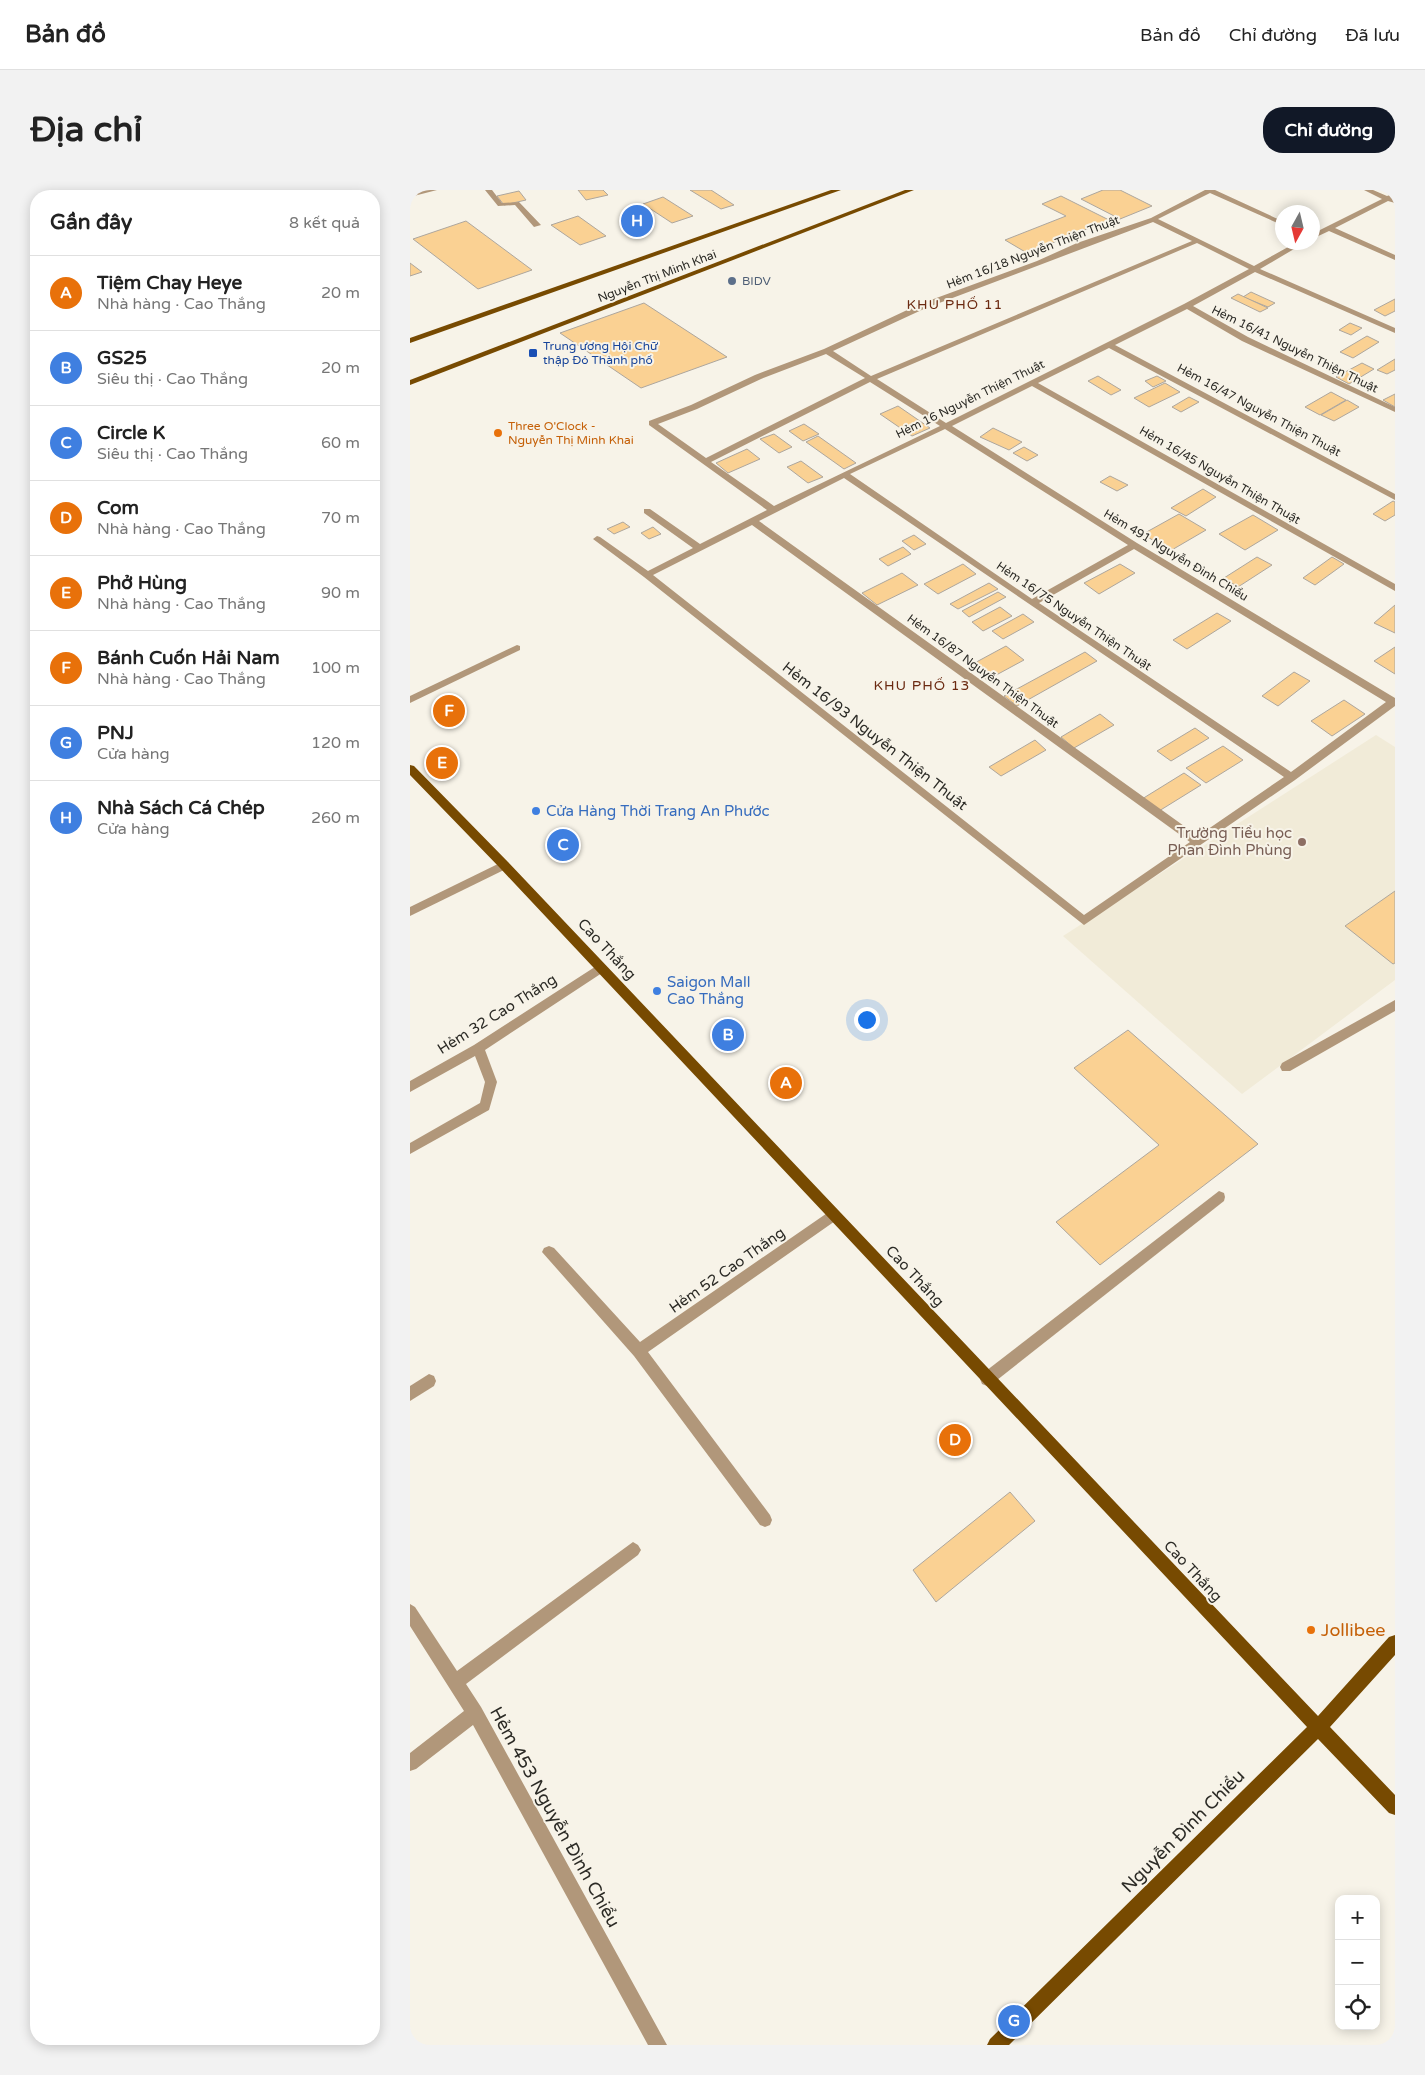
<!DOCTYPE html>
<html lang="vi">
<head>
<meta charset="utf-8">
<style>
	:root { --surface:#fff; --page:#f2f2f2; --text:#222; --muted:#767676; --line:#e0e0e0; --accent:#111827 }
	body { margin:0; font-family:"Varela Round",sans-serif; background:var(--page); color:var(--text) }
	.controls { position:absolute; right:15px; bottom:15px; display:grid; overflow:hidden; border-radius:10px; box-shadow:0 2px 12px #0003 }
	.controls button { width:45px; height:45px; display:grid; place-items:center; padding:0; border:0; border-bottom:1px solid var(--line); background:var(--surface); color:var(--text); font:25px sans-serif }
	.compass { position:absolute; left:865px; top:15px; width:45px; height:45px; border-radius:50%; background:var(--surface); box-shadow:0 2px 12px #0003; rotate:188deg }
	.you { position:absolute; left:456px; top:829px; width:18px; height:18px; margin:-12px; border:4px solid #fff; border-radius:50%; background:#1a73e8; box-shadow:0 0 0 8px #1a73e833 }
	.badge { display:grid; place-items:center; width:32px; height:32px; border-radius:50%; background:var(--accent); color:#fff; font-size:16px; font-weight:700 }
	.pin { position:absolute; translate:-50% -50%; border:2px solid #fff; box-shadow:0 1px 5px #0006 }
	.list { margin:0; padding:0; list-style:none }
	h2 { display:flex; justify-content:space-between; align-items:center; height:65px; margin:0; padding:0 20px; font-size:21px }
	h2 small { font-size:16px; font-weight:400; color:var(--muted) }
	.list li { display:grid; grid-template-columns:32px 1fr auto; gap:15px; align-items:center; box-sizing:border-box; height:75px; padding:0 20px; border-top:1px solid var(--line) }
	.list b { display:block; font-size:19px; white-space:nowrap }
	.list p { margin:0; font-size:16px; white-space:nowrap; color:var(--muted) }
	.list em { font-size:16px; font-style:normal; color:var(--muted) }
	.icon { flex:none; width:28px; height:28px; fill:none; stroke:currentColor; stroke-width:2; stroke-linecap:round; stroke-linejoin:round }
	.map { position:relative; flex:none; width:985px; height:1855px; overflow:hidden; border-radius:20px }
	header { display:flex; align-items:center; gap:30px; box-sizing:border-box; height:70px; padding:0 25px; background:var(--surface); border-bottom:1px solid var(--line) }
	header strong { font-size:24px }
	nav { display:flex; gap:28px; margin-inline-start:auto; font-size:18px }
	.intro { display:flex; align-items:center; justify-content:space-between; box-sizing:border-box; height:120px; padding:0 30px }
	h1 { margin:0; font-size:35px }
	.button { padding:12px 22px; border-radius:20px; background:var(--accent); color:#fff; font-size:18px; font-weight:700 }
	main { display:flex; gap:30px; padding:0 30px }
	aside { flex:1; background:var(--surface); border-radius:20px; box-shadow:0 2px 12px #0003 }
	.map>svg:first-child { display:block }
	.built { fill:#f1ebd8 }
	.building { fill:#fad193; stroke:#ada69d }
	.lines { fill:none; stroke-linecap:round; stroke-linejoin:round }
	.minor { fill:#b1977a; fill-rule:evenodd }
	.major { fill:#774a01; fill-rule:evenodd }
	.service-dot { fill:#5c6f8a; stroke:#f7f3e8; stroke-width:2 }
	.transit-dot { fill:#1a4fb4; stroke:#f7f3e8; stroke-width:2 }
	.food-dot { fill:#e8710a; stroke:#f7f3e8; stroke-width:2 }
	.shop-dot { fill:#3f7fe0; stroke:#f7f3e8; stroke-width:2 }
	.education-dot { fill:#8d6e63; stroke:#f7f3e8; stroke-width:2 }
	.labels { text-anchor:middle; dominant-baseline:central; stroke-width:4; stroke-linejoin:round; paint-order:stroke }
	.far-street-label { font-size:12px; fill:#2c2b26; stroke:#f7f3e8 }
	.far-service-label { font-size:12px; fill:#4e5e75; stroke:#f7f3e8; text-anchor:start }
	.far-transit-label { font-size:12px; fill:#164399; stroke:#f7f3e8; text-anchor:start }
	.far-food-label { font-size:12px; fill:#c56008; stroke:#f7f3e8; text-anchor:start }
	.far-neighbourhood-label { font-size:14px; letter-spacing:1px; fill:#6b2a11; stroke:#f7f3e8 }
	.street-label { font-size:15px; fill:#2c2b26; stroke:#f7f3e8 }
	.shop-label { font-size:15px; fill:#366cbe; stroke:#f7f3e8; text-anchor:start }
	.education-label { font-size:15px; fill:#785e54; stroke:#f7f3e8; text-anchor:end }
	.near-food-label { font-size:18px; fill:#c56008; stroke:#f7f3e8; text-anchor:start }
	.near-street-label { font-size:18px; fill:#2c2b26; stroke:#f7f3e8 }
</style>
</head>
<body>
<header>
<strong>Bản đồ</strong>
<nav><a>Bản đồ</a><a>Chỉ đường</a><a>Đã lưu</a></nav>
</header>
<div class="intro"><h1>Địa chỉ</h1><a class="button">Chỉ đường</a></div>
<main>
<aside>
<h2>Gần đây<small>8 kết quả</small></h2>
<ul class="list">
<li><span class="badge" style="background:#e8710a">A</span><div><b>Tiệm Chay Heye</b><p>Nhà hàng · Cao Thắng</p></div><em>20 m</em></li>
<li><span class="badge" style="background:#3f7fe0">B</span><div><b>GS25</b><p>Siêu thị · Cao Thắng</p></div><em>20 m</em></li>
<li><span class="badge" style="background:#3f7fe0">C</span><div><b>Circle K</b><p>Siêu thị · Cao Thắng</p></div><em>60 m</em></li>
<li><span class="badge" style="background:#e8710a">D</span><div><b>Com</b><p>Nhà hàng · Cao Thắng</p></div><em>70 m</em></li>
<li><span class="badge" style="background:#e8710a">E</span><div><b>Phở Hùng</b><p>Nhà hàng · Cao Thắng</p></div><em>90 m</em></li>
<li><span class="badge" style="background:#e8710a">F</span><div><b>Bánh Cuốn Hải Nam</b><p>Nhà hàng · Cao Thắng</p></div><em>100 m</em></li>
<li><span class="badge" style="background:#3f7fe0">G</span><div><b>PNJ</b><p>Cửa hàng</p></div><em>120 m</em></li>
<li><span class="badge" style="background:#3f7fe0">H</span><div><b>Nhà Sách Cá Chép</b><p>Cửa hàng</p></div><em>260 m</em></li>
</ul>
</aside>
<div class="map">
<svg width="985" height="1855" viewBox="0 0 985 1855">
	<rect width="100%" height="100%" fill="#f7f3e8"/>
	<path class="built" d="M966,545L985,557V790L832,904L653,746Z"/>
	<g class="building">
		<path d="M168,0H193L198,5L176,10Z"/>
		<path d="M280,0H301L324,15L311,19Z"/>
		<path d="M693,0H710L742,16L710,29L671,9Z"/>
		<path d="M109,1L116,10L94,15L87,6Z"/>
		<path d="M651,6L699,30L617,63L595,50L656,26L632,14Z"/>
		<path d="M253,7L283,26L262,33L233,14Z"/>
		<path d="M168,26L196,46L170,55L141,35Z"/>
		<path d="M56,31L122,80L68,99L3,49Z"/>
		<path d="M0,73L12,82L0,86Z"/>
		<path d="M841,102L865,113L858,117L833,107Z"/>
		<path d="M828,104L858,118L850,122L821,108Z"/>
		<path d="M985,109V121L975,126L964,120Z"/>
		<path d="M234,113L317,167L231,198L150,143Z"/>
		<path d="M940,133L952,138L941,145L929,140Z"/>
		<path d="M957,146L969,152L943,168L930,162Z"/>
		<path d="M985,169V180L977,184L967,180Z"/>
		<path d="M952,173L964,179L939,194L926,187Z"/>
		<path d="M688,186L711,200L701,205L678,191Z"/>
		<path d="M747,186L756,191L743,197L735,191Z"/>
		<path d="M755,193L770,202L739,217L724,208Z"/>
		<path d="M921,202L936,210L910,225L895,217Z"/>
		<path d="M985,204V217L973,210Z"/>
		<path d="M779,207L789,212L771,222L762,217Z"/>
		<path d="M937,210L949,217L924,231L911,225Z"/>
		<path d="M488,216L520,238L502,246L470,224Z"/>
		<path d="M394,234L409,244L393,251L379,241Z"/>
		<path d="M583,238L612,252L599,260L570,247Z"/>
		<path d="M364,244L382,257L369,263L350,249Z"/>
		<path d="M408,246L446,273L434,279L396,252Z"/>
		<path d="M614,257L628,265L617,271L603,263Z"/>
		<path d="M337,259L350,269L318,283L306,273Z"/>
		<path d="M391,271L413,287L398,293L377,277Z"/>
		<path d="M700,286L718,295L707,301L690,292Z"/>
		<path d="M793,299L806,307L776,326L761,318Z"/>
		<path d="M983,311L985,312V325L975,331L963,324Z"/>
		<path d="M769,324L796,340L760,361L733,344Z"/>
		<path d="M843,325L868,340L835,360L809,344Z"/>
		<path d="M213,332L220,337L204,344L197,339Z"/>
		<path d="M243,337L251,344L239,349L231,343Z"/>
		<path d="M504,345L516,354L504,360L492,351Z"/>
		<path d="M493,357L501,364L478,376L469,369Z"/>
		<path d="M847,367L862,375L828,397L814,388Z"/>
		<path d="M922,367L934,374L905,395L893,388Z"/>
		<path d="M553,374L566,384L528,404L514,394Z"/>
		<path d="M710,374L725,383L689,404L674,393Z"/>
		<path d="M492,383L508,395L467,415L452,403Z"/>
		<path d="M579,393L588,399L548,419L540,414Z"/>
		<path d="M588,402L596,407L559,427L552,421Z"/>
		<path d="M985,415V443L964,433Z"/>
		<path d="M590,417L602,426L573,441L562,432Z"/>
		<path d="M807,423L821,431L777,459L763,450Z"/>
		<path d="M613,424L624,432L593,449L582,441Z"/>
		<path d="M596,456L614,470L577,490L559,476Z"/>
		<path d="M985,457V484L964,471Z"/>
		<path d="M675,462L687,471L607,516L594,506Z"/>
		<path d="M884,482L900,491L868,516L852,506Z"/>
		<path d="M934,510L955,524L922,546L901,531Z"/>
		<path d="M690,524L704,535L664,558L651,547Z"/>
		<path d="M785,538L799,548L761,571L747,561Z"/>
		<path d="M625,550L636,560L591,586L579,577Z"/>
		<path d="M813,556L833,570L796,593L776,578Z"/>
		<path d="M774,583L791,595L749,621L732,609Z"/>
		<path d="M985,701V773L983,774L935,736Z"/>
		<path d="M718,840L848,954L690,1075L646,1032L749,955L664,878Z"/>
		<path d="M600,1302L625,1331L526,1412L503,1380Z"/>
	</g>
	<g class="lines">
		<g class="minor">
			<path d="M14,0H27L0,7V3Z"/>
			<path d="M75,0H82L92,13L109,12L131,35L124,37L105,15L88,16Z"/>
			<path d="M795,0H805L872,31V35L800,3L748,29L844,76L887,52H896L850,79L985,138V143L845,82L783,116L838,147L985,217V222L832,151L777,119L705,155L985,304V310L699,158L628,193L985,394V401L622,196L542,236L727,353L985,508V516L885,590L674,735L234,387L183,349L187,346L190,347L238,381L283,358L234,323V319H240L290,354L357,320L239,235V231L281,215L345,185L414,159L510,114L627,71L667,53L741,28ZM743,32L782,51L461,186L423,161L516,118ZM787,53L839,79L774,114L536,233L467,189ZM416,164L455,188L296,268L248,234L287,219L351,189ZM460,192L530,236L364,316L301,272ZM535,239L718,355L622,409L440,284ZM434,288L874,587L788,646L349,331ZM342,335L780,652L674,725L243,385ZM724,359L976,512L881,582L629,413Z"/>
			<path d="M954,0H963L977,6L985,3L983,9L985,13L978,11L925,38L985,65V70L919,41L902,49V44L972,9Z"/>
			<path d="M107,455L110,456V460L0,513V506Z"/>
			<path d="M94,671L99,675L98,678L0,726V717Z"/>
			<path d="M191,773L195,775L197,778L195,781L75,860L87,892L79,920L0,964V953L70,913L75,892L65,866L0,902V891L64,855Z"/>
			<path d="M985,810V821L880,881H872L870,877L872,873Z"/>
			<path d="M809,1001L814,1003L815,1007L814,1011L582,1194L577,1196L572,1194L570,1189L572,1184Z"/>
			<path d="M423,1019L428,1021L430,1025L428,1029L238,1162L360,1325L362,1330L360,1335L355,1337L350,1335L224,1166L132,1062L134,1058L139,1056L144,1058L230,1152Z"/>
			<path d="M19,1184L24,1186L26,1191L24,1196L0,1211V1196Z"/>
			<path d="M223,1352L228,1355L231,1360L228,1365L56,1494L71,1517L257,1855H238L63,1535L6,1579L0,1581V1563L54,1521L0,1436V1414L5,1417L47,1481Z"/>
		</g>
		<g class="major">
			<path d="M421,0H431L0,153V148Z"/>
			<path d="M495,0H504L0,195V190Z"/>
			<path d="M0,575L4,576L98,672L908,1526L979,1447L985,1445V1465L920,1537L985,1605V1625L979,1623L908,1549L599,1855H577L580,1849L897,1537L90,678L0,585Z"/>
		</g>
	</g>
	<circle class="service-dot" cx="322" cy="91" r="5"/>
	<rect class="transit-dot" x="118" y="158" width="10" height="10" rx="2.5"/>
	<g class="food-dot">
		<circle cx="88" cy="243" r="5"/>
		<circle cx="901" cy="1440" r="5"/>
	</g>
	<g class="shop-dot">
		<circle cx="126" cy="621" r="5"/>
		<circle cx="247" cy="801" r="5"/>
	</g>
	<circle class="education-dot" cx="892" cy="652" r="5"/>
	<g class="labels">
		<g class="far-street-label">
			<text transform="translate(623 62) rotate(-21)">Hẻm 16/18 Nguyễn Thiện Thuật</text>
			<text transform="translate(247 86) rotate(-21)">Nguyễn Thị Minh Khai</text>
			<text transform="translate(885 159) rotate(26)">Hẻm 16/41 Nguyễn Thiện Thuật</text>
			<text transform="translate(560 209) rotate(-26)">Hẻm 16 Nguyễn Thiện Thuật</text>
			<text transform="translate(849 220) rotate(28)">Hẻm 16/47 Nguyễn Thiện Thuật</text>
			<text transform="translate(810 285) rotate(30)">Hẻm 16/45 Nguyễn Thiện Thuật</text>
			<text transform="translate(766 365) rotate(31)">Hẻm 491 Nguyễn Ðình Chiểu</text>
			<text transform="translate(664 426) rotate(34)">Hẻm 16/75 Nguyễn Thiện Thuật</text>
			<text transform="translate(573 481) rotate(36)">Hẻm 16/87 Nguyễn Thiện Thuật</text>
		</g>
		<g class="far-service-label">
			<text x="332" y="91">BIDV</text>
		</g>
		<g class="far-transit-label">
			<text x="133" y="156">Trung ương Hội Chữ<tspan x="133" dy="14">thập Đỏ Thành phố</tspan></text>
		</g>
		<g class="far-food-label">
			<text x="98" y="236">Three O'Clock -<tspan x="98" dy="14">Nguyễn Thị Minh Khai</tspan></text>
		</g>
		<g class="far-neighbourhood-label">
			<text x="545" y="114">KHU PHỐ 11</text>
			<text x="512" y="495">KHU PHỐ 13</text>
		</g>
		<g class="street-label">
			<text transform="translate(465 546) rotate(38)">Hẻm 16/93 Nguyễn Thiện Thuật</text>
			<text transform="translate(197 759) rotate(47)">Cao Thắng</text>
			<text transform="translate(87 824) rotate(-32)">Hẻm 32 Cao Thắng</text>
			<text transform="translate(317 1080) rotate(-35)">Hẻm 52 Cao Thắng</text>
			<text transform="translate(505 1086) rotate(47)">Cao Thắng</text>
			<text transform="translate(783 1381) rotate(47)">Cao Thắng</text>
		</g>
		<g class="shop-label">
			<text x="136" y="621">Cửa Hàng Thời Trang An Phước</text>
			<text x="257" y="792">Saigon Mall<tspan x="257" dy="17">Cao Thắng</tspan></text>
		</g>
		<g class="education-label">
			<text x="882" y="643">Trường Tiểu học<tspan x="882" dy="17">Phan Đình Phùng</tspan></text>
		</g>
		<g class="near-food-label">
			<text x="911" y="1440">Jollibee</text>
		</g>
		<g class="near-street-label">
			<text transform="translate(145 1627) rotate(61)">Hẻm 453 Nguyễn Ðình Chiểu</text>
			<text transform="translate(773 1641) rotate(-45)">Nguyễn Đình Chiểu</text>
		</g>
	</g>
</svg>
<div class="controls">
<button>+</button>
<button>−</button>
<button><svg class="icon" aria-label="locate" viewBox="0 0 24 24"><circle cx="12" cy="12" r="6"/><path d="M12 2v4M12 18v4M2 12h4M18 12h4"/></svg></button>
</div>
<svg class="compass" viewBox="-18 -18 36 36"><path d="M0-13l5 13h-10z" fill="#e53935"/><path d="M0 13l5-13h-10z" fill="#767676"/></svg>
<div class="you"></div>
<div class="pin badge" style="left:376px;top:893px;background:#e8710a">A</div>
<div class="pin badge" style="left:318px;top:845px;background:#3f7fe0">B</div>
<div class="pin badge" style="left:153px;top:655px;background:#3f7fe0">C</div>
<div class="pin badge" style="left:545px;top:1250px;background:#e8710a">D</div>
<div class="pin badge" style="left:32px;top:573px;background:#e8710a">E</div>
<div class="pin badge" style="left:39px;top:521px;background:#e8710a">F</div>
<div class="pin badge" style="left:604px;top:1831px;background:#3f7fe0">G</div>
<div class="pin badge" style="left:227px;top:31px;background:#3f7fe0">H</div>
</div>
</main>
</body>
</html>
